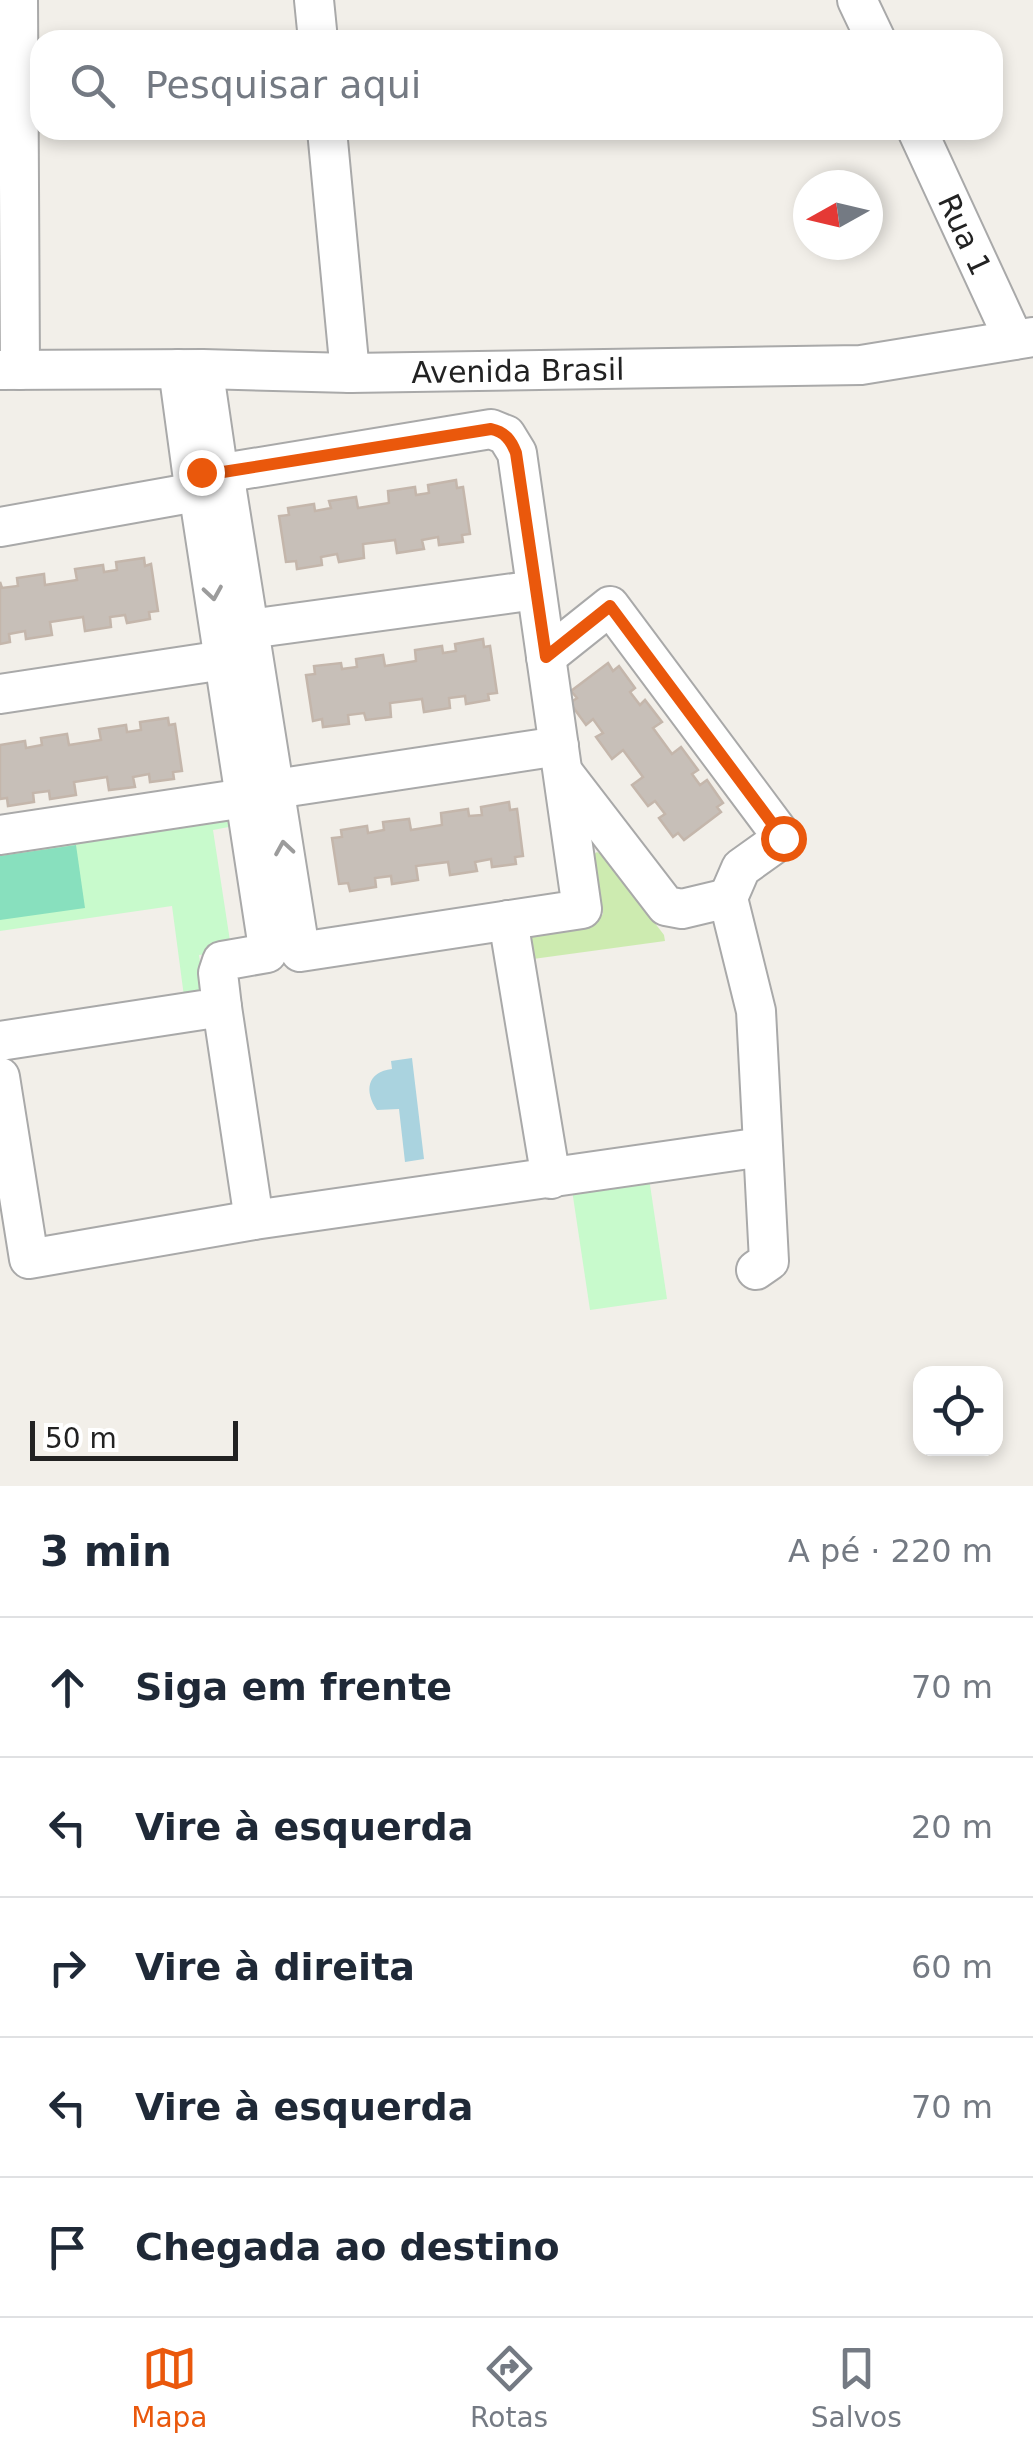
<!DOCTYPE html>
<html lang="pt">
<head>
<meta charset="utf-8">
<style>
	:root { --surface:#fff; --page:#f2f2f3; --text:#1f2937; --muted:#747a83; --line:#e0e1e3; --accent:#ea580c }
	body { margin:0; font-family:"DejaVu Sans",sans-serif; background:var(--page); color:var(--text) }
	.controls { position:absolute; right:30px; bottom:30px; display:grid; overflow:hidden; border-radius:20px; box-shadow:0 5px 15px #0003 }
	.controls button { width:90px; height:90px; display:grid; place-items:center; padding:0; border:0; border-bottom:2px solid var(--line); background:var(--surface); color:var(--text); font:50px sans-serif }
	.compass { position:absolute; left:793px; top:170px; width:90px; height:90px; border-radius:50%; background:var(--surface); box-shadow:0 5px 15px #0003; rotate:262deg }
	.scale { position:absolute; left:30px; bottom:25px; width:208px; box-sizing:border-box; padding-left:10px; border:5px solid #222; border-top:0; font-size:28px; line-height:35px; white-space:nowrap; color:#222; -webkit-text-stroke:8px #fff; paint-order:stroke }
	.stop { position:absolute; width:30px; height:30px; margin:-22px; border:8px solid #ea580c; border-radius:50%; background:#fff }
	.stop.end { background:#ea580c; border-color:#fff; box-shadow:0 2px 10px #0008 }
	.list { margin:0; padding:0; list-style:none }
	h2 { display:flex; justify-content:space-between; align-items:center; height:130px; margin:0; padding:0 40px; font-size:42px }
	h2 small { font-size:32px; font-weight:400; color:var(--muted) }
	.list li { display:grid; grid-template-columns:65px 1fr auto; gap:30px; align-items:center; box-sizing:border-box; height:140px; padding:0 40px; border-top:2px solid var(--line) }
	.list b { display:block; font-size:38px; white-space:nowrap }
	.list em { font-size:32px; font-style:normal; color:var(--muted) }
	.icon { flex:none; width:55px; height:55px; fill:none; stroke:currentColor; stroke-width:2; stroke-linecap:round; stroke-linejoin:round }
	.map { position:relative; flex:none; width:1033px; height:1486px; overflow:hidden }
	.search { position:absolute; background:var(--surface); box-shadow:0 5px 15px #0003; left:30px; right:30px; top:30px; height:110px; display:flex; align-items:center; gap:25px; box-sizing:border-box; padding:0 35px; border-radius:30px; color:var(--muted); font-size:38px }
	.sheet { height:830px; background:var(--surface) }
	nav { display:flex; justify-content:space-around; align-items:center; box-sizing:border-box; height:140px; border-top:2px solid var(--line); background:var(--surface); font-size:28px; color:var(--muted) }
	nav a { display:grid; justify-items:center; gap:5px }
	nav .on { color:var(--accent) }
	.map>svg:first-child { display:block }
	.grass { fill:#cdebb0 }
	.park { fill:#c8facc }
	.pitch { fill:#88e0be }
	.water { fill:#aad3df }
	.building { fill:#c7bfb8; stroke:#c4b6ab; stroke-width:2.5 }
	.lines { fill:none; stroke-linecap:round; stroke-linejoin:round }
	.minor-casing { stroke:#a9a9a9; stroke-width:42 }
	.minor { stroke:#fff; stroke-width:38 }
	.oneway { stroke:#9c9c9c }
	.route { stroke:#ea580c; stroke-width:12 }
	.labels { text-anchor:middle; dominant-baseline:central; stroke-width:10; stroke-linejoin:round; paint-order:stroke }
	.street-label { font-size:30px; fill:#222; stroke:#fff }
</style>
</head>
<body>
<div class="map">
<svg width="1033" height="1486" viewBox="0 0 1033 1486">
	<rect width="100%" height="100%" fill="#f2efe9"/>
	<path class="grass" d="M597,852L604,856L664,935L665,941L533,959L529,933L595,923L603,914L593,855Z"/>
	<g class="park">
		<path d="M230,818L234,826L213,830L230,941L243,950L199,955L206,1002L185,1004L172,906L0,931V851Z"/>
		<path d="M649,1178L667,1299L590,1310L572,1190Z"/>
	</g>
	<path class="pitch" d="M76,845L85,908L0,920V856Z"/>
	<path class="water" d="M412,1058L424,1159L405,1162L399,1109L377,1110C364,1091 367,1072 392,1069L391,1061Z"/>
	<g class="building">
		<path d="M456,480L457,488L463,487L470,534L462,535L463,542L439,545L438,537L422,540L424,549L397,553L395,540L363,544L364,558L339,562L337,554L321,557L322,565L297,569L296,561L286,562L279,516L289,515L288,508L314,504L315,511L331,508L329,501L356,497L358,508L389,503L388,491L415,487L416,495L429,493L428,485Z"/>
		<path d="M144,558L145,566L151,564L158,611L149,612L150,619L127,623L125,615L110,617L111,627L85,631L83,617L50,622L52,635L26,639L25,631L9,634L10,642L0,644V582L2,588L18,586L17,578L44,574L45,585L77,580L75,569L103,565L104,572L117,570L116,562Z"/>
		<path d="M483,639L484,647L490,646L497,693L488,694L489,700L466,704L465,696L449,698L450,708L424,712L422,699L390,703L391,717L366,720L364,713L348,715L349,724L323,727L322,719L313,721L306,675L315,674L314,666L341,663L342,669L357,667L356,659L383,655L385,666L416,661L415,650L442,646L443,653L456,651L455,644Z"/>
		<path d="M608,663L613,671L619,666L635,688L630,692L640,705L645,700L662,722L653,728L672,754L681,747L698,770L692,774L700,785L707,780L723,803L717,807L721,812L684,840L678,833L673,837L659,818L665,814L655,801L648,806L632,785L643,777L623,750L612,759L596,737L603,733L593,719L586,725L570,703L577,698L571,691Z"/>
		<path d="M168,718L169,725L175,724L182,771L173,772L174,779L150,782L149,774L133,777L135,787L109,790L107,777L74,782L76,795L50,799L49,791L33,793L34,802L8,806L7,798L0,799V745L25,741L26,748L42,745L41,738L67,734L69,745L101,740L99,729L126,725L127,732L141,730L140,722Z"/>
		<path d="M509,802L510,810L517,809L523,856L515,857L516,864L492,867L491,859L475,862L477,871L450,875L448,862L416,866L418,880L392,884L391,876L375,878L376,887L350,891L348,883L339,884L332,838L342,837L341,830L367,826L368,833L384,830L383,822L409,819L411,830L442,825L441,813L468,809L469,816L482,815L481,807Z"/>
	</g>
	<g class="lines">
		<g class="minor-casing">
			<g id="minor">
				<path d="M18,0L20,370"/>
				<path d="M314,0L318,40"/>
				<path d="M857,0L876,40"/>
				<path d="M327,130L350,373"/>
				<path id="s1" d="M917,130L1014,340"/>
				<path d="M178,369L194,487"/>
				<path id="s2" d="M0,370L203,369L350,373L861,365L1033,337"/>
				<path d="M204,373L218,469"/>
				<path d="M223,473L228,481L225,496C188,521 183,454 223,473L491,429L506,435L517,453L582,909L300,952"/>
				<path d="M227,491L299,944"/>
				<path d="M199,497L268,948"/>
				<path d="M0,527L196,492"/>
				<path d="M249,629L536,590"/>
				<path d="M546,657L610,606L783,838L741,868L728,898L756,1011L769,1261L756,1270"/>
				<path d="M0,694L224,660"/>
				<path d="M566,776L666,906L682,909L728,898"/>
				<path d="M275,789L559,746"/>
				<path d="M0,835L245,798"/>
				<path d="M508,920L551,1179"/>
				<path d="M222,1007L254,1220"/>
				<path d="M0,1041L222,1007L218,973L222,961L267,953"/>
				<path d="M0,1077L29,1259L254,1220L762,1147"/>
			</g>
		</g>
		<use href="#minor" class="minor"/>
	</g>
	<defs><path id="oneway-chevron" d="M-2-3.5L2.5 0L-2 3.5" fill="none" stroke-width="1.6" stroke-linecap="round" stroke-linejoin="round" transform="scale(2.5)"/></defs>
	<g class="oneway">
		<use href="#oneway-chevron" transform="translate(213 593) rotate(81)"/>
		<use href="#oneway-chevron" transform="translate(284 848) rotate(-99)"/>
	</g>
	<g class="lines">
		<path class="route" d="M201,472L212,468L223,472L491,429C505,432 511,440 516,453L546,657L610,606L783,838"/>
	</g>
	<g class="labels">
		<g class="street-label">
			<text stroke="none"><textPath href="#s1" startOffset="115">Rua 1</textPath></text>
			<text stroke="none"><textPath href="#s2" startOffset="518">Avenida Brasil</textPath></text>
		</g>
	</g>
</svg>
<div class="controls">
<button><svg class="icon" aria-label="locate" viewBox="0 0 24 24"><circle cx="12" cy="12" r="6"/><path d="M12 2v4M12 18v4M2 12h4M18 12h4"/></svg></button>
</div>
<svg class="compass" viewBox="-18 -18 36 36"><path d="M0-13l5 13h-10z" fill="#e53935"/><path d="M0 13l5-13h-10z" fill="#747a83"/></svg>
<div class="scale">50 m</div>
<div class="stop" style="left:783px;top:838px"></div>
<div class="stop end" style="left:201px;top:472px"></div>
<div class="search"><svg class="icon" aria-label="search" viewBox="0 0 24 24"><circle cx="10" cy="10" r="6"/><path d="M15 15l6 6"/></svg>Pesquisar aqui</div>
</div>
<section class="sheet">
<h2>3 min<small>A pé · 220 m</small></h2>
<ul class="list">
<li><svg class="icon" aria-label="ahead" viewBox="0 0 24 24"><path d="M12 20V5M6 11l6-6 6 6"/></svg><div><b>Siga em frente</b></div><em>70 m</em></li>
<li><svg class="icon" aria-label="left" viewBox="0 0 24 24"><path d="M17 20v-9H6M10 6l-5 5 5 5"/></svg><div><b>Vire à esquerda</b></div><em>20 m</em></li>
<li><svg class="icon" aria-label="right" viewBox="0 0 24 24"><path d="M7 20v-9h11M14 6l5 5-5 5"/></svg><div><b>Vire à direita</b></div><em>60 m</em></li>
<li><svg class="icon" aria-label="left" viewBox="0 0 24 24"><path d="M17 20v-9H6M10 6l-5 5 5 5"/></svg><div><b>Vire à esquerda</b></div><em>70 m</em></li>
<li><svg class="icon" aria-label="arrive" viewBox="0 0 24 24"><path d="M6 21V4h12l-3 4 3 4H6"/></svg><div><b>Chegada ao destino</b></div></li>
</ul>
</section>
<nav>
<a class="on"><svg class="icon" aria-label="map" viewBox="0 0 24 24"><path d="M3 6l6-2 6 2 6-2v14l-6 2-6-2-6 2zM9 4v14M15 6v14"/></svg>Mapa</a>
<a><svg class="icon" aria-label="directions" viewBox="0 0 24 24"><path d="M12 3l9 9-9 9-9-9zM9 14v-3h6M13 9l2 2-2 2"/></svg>Rotas</a>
<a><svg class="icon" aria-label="saved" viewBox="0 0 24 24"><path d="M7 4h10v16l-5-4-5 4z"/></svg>Salvos</a>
</nav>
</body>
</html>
